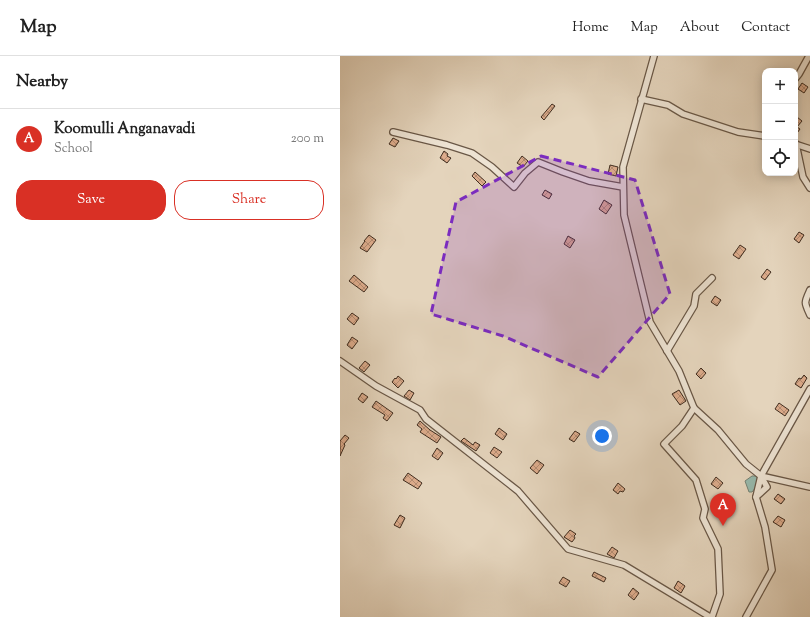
<!DOCTYPE html>
<html lang="en">
<head>
<meta charset="utf-8">
<style>
	:root { --surface:#fff; --page:#f2f2f2; --text:#222; --muted:#767676; --line:#e0e0e0; --accent:#d93025 }
	body { margin:0; font-family:"Sorts Mill Goudy",serif; background:var(--page); color:var(--text) }
	.controls { position:absolute; right:12px; top:12px; display:grid; overflow:hidden; border-radius:8px; box-shadow:0 2px 10px #0003 }
	.controls button { width:36px; height:36px; display:grid; place-items:center; padding:0; border:0; border-bottom:1px solid var(--line); background:var(--surface); color:var(--text); font:20px sans-serif }
	.you { position:absolute; left:262px; top:380px; width:14px; height:14px; margin:-10px; border:3px solid #fff; border-radius:50%; background:#1a73e8; box-shadow:0 0 0 6px #1a73e833 }
	.badge { display:grid; place-items:center; width:26px; height:26px; border-radius:50%; background:var(--accent); color:#fff; font-size:13px; font-weight:700 }
	.pin { position:absolute; translate:-50% -33px; filter:drop-shadow(0 1px 2px #0008) }
	.pin::after { content:''; position:absolute; top:21px; width:14px; height:12px; background:inherit; clip-path:polygon(0 0,100% 0,50% 100%) }
	.list { margin:0; padding:0; list-style:none }
	h2 { display:flex; justify-content:space-between; align-items:center; height:52px; margin:0; padding:0 16px; font-size:17px }
	h2 small { font-size:13px; font-weight:400; color:var(--muted) }
	.list li { display:grid; grid-template-columns:26px 1fr auto; gap:12px; align-items:center; box-sizing:border-box; height:60px; padding:0 16px; border-top:1px solid var(--line) }
	.list b { display:block; font-size:15px; white-space:nowrap }
	.list p { margin:0; font-size:13px; white-space:nowrap; color:var(--muted) }
	.list em { font-size:13px; font-style:normal; color:var(--muted) }
	.actions { display:flex; gap:8px; padding:12px 16px }
	.actions a { flex:1; padding:9px 0; border:1px solid var(--accent); border-radius:16px; text-align:center; font-size:14px; color:var(--accent) }
	.actions .main { background:var(--accent); color:#fff }
	.icon { flex:none; width:22px; height:22px; fill:none; stroke:currentColor; stroke-width:2; stroke-linecap:round; stroke-linejoin:round }
	.map { position:relative; flex:none; width:470px; height:561px; overflow:hidden }
	header { display:flex; align-items:center; gap:24px; box-sizing:border-box; height:56px; padding:0 20px; background:var(--surface); border-bottom:1px solid var(--line) }
	header strong { font-size:19px }
	nav { display:flex; gap:22px; margin-inline-start:auto; font-size:14px }
	main { display:flex }
	aside { flex:1; background:var(--surface) }
	.map>svg:first-child { display:block }
	.water { fill:#96b9ac; stroke:#748174 }
	.building { fill:url(#building-cross-hatch); stroke:#402d1f }
	.lines { fill:none; stroke-linecap:round; stroke-linejoin:round }
	.street-casing { stroke:#695746; stroke-width:8 }
	.street { stroke:#ede3d3; stroke-width:5.5 }
	.marked { fill:#7b2cbf; fill-opacity:0.2; stroke:#7b2cbf; stroke-width:3; stroke-dasharray:8 5; stroke-linejoin:round }
</style>
</head>
<body>
<header>
<strong>Map</strong>
<nav><a>Home</a><a>Map</a><a>About</a><a>Contact</a></nav>
</header>
<main>
<aside>
<h2>Nearby<small></small></h2>
<ul class="list">
<li><span class="badge">A</span><div><b>Koomulli Anganavadi</b><p>School</p></div><em>200 m</em></li>
</ul>
<div class="actions"><a class="main">Save</a><a>Share</a></div>
</aside>
<div class="map">
<svg width="470" height="561" viewBox="0 0 470 561">
	<defs>
		<pattern id="building-cross-hatch" width="8" height="8" patternUnits="userSpaceOnUse"><rect width="8" height="8" fill="#dcab8b"/><path d="M0 0l8 8M0 8l8-8" fill="none" stroke="#b48c71"/></pattern>
	</defs>
	<rect width="100%" height="100%" fill="#e4d4bc"/>
	<filter id="stains"><feTurbulence type="fractalNoise" baseFrequency=".005" numOctaves="4"/><feColorMatrix values="0 0 0 0 .2 0 0 0 0 .09 0 0 0 0 .02 0 0 0 .5 -.17"/></filter>
	<radialGradient id="worn" r=".72"><stop offset=".6" stop-color="#630" stop-opacity="0"/><stop offset="1" stop-color="#630" stop-opacity=".3"/></radialGradient>
	<path class="water" d="M412,420H416L418,421V429L412,436H409L405,425Z"/>
	<g class="building">
		<path d="M462,27L468,31L464,37L458,33Z"/>
		<path d="M212,48L215,50L204,64L201,61Z"/>
		<path d="M457,61L462,65L457,71L460,73L455,80V63Z"/>
		<path d="M53,82L59,85L55,91L49,88Z"/>
		<path d="M104,95L108,98L107,100L111,102L107,107L100,102Z"/>
		<path d="M182,100L188,105L183,111L177,107Z"/>
		<path d="M270,109L278,111L276,120L268,118Z"/>
		<path d="M135,116L146,126L142,130L132,120Z"/>
		<path d="M205,134L212,138L209,143L202,139Z"/>
		<path d="M264,144L272,149L266,158L259,153Z"/>
		<path d="M459,176L464,179L459,187L454,183Z"/>
		<path d="M29,179L36,184L27,196L20,192L25,185H24Z"/>
		<path d="M228,180L235,184L230,192L224,188Z"/>
		<path d="M400,189L406,193L399,203L393,199Z"/>
		<path d="M427,213L431,216L425,224L421,221Z"/>
		<path d="M14,219L28,231L24,236L9,225Z"/>
		<path d="M375,240L381,244L377,250L371,246Z"/>
		<path d="M12,257L19,262L14,269L7,263Z"/>
		<path d="M12,281L18,285L12,293L7,289Z"/>
		<path d="M25,305L30,309L24,316L19,312Z"/>
		<path d="M361,312L366,317L361,323L356,318Z"/>
		<path d="M464,319L467,322L461,332L455,328L459,322L461,323Z"/>
		<path d="M58,320L64,325L58,332L52,326L55,322L56,323Z"/>
		<path d="M69,334L74,337L70,344L64,340Z"/>
		<path d="M339,334L346,345L340,349L332,338Z"/>
		<path d="M22,337L28,341L23,347L18,343Z"/>
		<path d="M36,345L53,357L47,365L43,362L45,359L32,351Z"/>
		<path d="M439,347L449,354L445,360L435,353Z"/>
		<path d="M80,365L90,374L101,381L97,387L80,376L82,373L77,369Z"/>
		<path d="M159,372L167,378L163,384L155,378Z"/>
		<path d="M235,375L240,378L234,386L229,383Z"/>
		<path d="M5,379L9,382L4,388L5,389L0,400V385Z"/>
		<path d="M124,382L133,389L135,386L140,389L136,395L121,385Z"/>
		<path d="M154,391L162,396L157,402L150,397Z"/>
		<path d="M97,392L103,397L98,404L92,400Z"/>
		<path d="M197,404L204,409L197,418L190,412Z"/>
		<path d="M68,417L82,427L78,433L63,424Z"/>
		<path d="M376,421L383,427L378,433L371,428Z"/>
		<path d="M278,427L285,433L283,436L280,435L278,438L273,434Z"/>
		<path d="M438,438L445,443L441,448L434,443Z"/>
		<path d="M60,459L65,462L60,472L54,469Z"/>
		<path d="M438,460L445,464L441,471L433,466Z"/>
		<path d="M230,474L236,478L234,480L235,482L232,486L224,481Z"/>
		<path d="M272,491L278,495L274,502L267,498Z"/>
		<path d="M254,516L266,522L264,526L252,520Z"/>
		<path d="M223,521L230,525L226,531L219,527Z"/>
		<path d="M338,525L345,530L341,537L334,532Z"/>
		<path d="M293,532L299,537L294,544L288,539Z"/>
	</g>
	<g class="lines">
		<g class="street-casing">
			<g id="street">
				<path d="M314,0L283,111L284,159L310,266L339,315L354,352L342,370L324,388L356,424L365,453L363,462L378,493L380,538L372,561"/>
				<path d="M455,23L459,18L469,0"/>
				<path d="M301,43L328,49L343,58L398,76L425,80"/>
				<path d="M53,76L107,89L132,97L152,111L174,131L185,117L198,106L223,116L249,125L283,131"/>
				<path d="M455,88L470,93"/>
				<path d="M456,88L463,121L470,132"/>
				<path d="M470,234C464,247 464,246 470,259"/>
				<path d="M327,295L354,250L356,238L372,222"/>
				<path d="M0,305L36,330L80,354L86,363L178,435L228,493L284,509L370,561"/>
				<path d="M354,352L378,374L406,408L421,420L470,431"/>
				<path d="M416,441L421,420"/>
				<path d="M406,561L432,514L425,471L416,441L427,431L421,420L470,333"/>
			</g>
		</g>
		<use href="#street" class="street"/>
	</g>
	<path class="marked" d="M201,100L295,124L330,238L258,321L163,280L91,258L116,146Z"/>
	<rect width="100%" height="100%" filter="url(#stains)"/>
	<rect width="100%" height="100%" fill="url(#worn)"/>
</svg>
<div class="controls">
<button>+</button>
<button>−</button>
<button><svg class="icon" aria-label="locate" viewBox="0 0 24 24"><circle cx="12" cy="12" r="6"/><path d="M12 2v4M12 18v4M2 12h4M18 12h4"/></svg></button>
</div>
<div class="you"></div>
<div class="pin badge" style="left:383px;top:470px">A</div>
</div>
</main>
</body>
</html>
